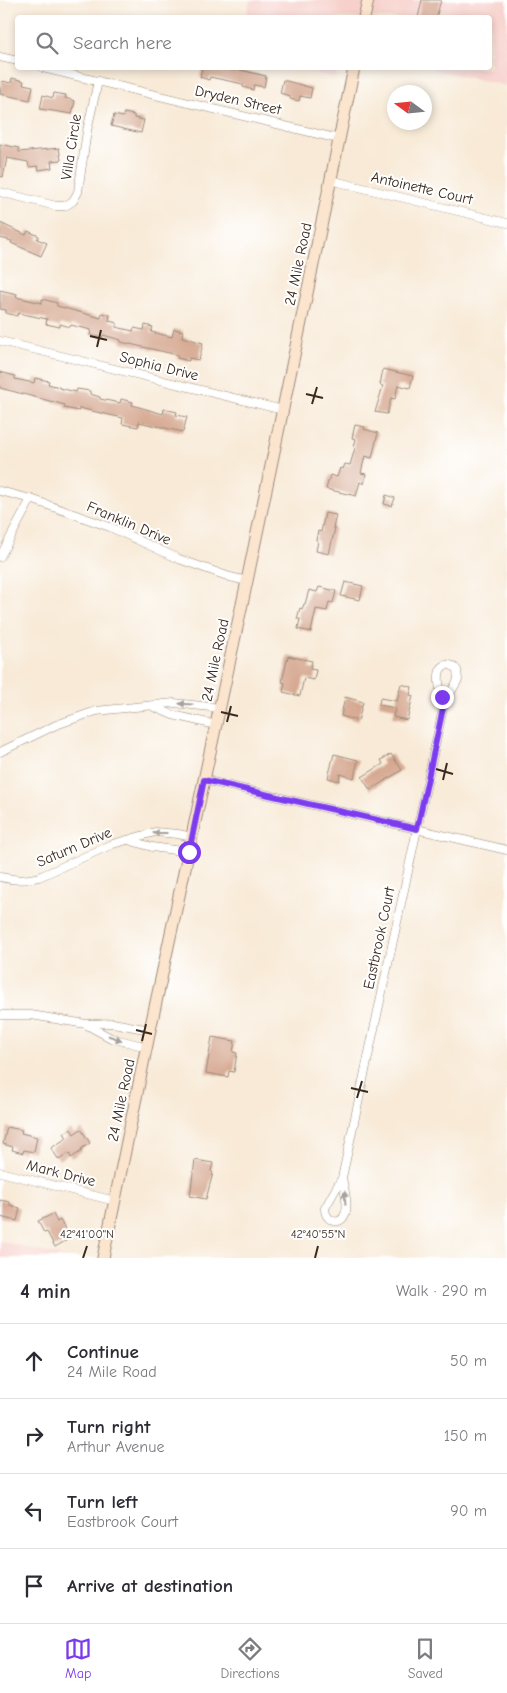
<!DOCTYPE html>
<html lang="en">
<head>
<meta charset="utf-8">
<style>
	:root { --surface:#fff; --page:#f7f7f7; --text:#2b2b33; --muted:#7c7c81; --line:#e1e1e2; --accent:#7c3aed }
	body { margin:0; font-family:"Comic Neue",sans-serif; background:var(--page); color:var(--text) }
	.compass { position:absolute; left:387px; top:85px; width:45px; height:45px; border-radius:50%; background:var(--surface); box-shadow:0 2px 8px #0003; rotate:285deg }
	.stop { position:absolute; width:15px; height:15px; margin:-11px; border:4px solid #7c3aed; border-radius:50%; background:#fff }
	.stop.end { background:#7c3aed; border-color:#fff; box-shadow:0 1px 5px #0008 }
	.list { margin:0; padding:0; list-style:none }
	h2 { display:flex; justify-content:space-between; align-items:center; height:65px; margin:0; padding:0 20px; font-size:21px }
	h2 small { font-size:16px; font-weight:400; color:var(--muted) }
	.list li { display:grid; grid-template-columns:32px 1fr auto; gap:15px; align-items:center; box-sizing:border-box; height:75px; padding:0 20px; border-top:1px solid var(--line) }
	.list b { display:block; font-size:19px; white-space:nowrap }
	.list p { margin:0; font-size:16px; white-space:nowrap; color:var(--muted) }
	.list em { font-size:16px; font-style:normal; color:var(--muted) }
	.icon { flex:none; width:28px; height:28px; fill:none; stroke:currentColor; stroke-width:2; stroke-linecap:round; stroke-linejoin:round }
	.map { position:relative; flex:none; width:507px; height:1258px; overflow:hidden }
	.search { position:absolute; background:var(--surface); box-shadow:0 2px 8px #0003; left:15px; right:15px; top:15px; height:55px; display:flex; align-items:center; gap:12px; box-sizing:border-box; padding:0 18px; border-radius:5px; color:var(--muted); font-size:19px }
	.sheet { height:365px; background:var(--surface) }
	nav { display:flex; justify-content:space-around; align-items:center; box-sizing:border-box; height:70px; border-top:1px solid var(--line); background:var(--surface); font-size:14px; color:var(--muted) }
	nav a { display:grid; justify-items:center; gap:2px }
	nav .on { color:var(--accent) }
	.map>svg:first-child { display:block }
	.built { fill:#f7d0cb }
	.building { fill:#d5a790 }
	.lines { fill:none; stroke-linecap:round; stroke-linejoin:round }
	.street-casing { stroke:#9a8a7a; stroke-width:9 }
	.secondary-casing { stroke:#9a8a7a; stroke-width:13 }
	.street { stroke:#fff; stroke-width:8 }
	.secondary { stroke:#fce5cf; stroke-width:11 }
	.oneway { fill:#a79f9a }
	.route { stroke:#7c3aed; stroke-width:6 }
	.ticks { fill:none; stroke:#3b2a1e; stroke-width:2 }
	.labels { text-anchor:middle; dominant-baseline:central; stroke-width:4; stroke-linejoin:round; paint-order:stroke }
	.street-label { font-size:15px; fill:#3b2a1e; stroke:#fff }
	.ticks-label { font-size:12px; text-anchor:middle; fill:#3b2a1e; stroke:#fff; stroke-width:4; stroke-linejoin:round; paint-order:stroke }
</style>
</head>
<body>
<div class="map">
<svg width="507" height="1258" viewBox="0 0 507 1258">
	<rect width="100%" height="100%" fill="#fff"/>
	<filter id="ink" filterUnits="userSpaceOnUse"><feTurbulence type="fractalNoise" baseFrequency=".02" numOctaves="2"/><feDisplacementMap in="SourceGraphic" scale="10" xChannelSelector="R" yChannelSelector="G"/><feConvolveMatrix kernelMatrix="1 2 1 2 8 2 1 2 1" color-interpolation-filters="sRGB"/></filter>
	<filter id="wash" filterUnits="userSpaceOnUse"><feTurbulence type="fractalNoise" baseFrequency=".0096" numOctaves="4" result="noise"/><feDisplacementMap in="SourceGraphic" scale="20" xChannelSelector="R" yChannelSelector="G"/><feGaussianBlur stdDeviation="1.12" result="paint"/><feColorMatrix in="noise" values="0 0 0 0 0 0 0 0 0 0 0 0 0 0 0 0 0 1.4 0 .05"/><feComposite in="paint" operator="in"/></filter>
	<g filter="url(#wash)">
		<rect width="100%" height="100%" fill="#f8ead7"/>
		<g class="built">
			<path d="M250,0H507V86L428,68H490V18H246Z"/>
			<path d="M293,68H338L336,78Z"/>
			<path d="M0,1241H1L68,1258H0Z"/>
		</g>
		<g id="blocks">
			<g class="building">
				<path d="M422,0H441L436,18H418Z"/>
				<path d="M202,68H222L236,71V69L266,76L264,87L254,85L253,90L243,87V84L210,77L209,80L200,77Z"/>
				<path d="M12,78L24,81L23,84L33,86L30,100L0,94L2,81L11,83Z"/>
				<path d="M283,80L312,88L310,98L300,96L299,101L290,99V96L280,93Z"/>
				<path d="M54,93L66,95L65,98L75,101L72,114L40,109L43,95L53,98Z"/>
				<path d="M124,113L134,115V118L144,120L141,133L111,126L114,115L123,117Z"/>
				<path d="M0,144L19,148V152L59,148L61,160L51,161L52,168L39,170L38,166L29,167L28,162L7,158L3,177L0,176Z"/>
				<path d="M0,223L26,235L28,231L39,236L37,239L47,243L41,256L11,243L12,241L0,238Z"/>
				<path d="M0,290L17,294L16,297L42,303V299L57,303V306L101,318L102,313L110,315L109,321L117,323L116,327L133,331L134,328L144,330L145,325L153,327L151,332L172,337L174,329L183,331L182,337L203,343L199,360L189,358V361L177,358L178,355L121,342V340L103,335L102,338L90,335L91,330L71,325L70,327L60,324V327L46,324L47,319L18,313L17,316L6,313V310L0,309Z"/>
				<path d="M383,369L413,376L410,388L398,385L395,399L391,398L387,414L375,412L383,386L380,385Z"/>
				<path d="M0,372L15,376V379L34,383L35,378L49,381L48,384L59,387V388L76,392L77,389L90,391V394L100,397V399L120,403L121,399L133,402L132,405L163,414L164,409L177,412L176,415L187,417L183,432L139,422L138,427L122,424L123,418L79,408V411L64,408L65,405L0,388Z"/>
				<path d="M355,425L365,427L364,429L378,433L372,458L365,456L361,473L366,474L364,484L360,482L356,496L326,489L330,475L337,477L340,468L343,469L345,464L350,465L355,448L354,447L356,439L352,438Z"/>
				<path d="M386,495L395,498L392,506L384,504Z"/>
				<path d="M325,513L336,515L333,528H335L329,554L316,551L318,541L316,540L318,531L321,532Z"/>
				<path d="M345,582L363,586L360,600L341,596Z"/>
				<path d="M319,587L336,591L333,603L329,602L327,611L316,609L311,632L298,629L300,619H297L300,608L302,609L304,604H305L309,590L317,592Z"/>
				<path d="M288,656L312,661L310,669L316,670L314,680L304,678L300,696L283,692L285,683L282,682Z"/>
				<path d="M401,684L412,687L410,695L413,696L407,720L393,717L395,708L379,705L380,698L397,701Z"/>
				<path d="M345,697L363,702L358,721L341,716Z"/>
				<path d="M334,754L358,760L354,778L340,774L339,781L328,778Z"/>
				<path d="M391,754L402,770L370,790L362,777L383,764L381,760Z"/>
				<path d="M212,1037L235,1041L233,1052L237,1053L234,1072L229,1071L228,1077L206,1073Z"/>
				<path d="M7,1127L22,1130L21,1133L37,1137L34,1152L24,1150L23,1153L12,1150L13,1147L3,1144Z"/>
				<path d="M71,1129L74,1134L81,1129L90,1143L81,1149L82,1151L71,1158L69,1153L59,1160L51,1148L67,1138L64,1133Z"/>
				<path d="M195,1160L213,1163L211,1171L213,1173L206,1199L190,1196Z"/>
				<path d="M0,1200L10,1202V1205L20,1208L17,1221L0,1217Z"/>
				<path d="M53,1214L57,1222L60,1220L66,1231L63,1232L67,1240L55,1247L47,1232L44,1233L38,1221Z"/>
			</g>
		</g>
	</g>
	<g filter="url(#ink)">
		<use href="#blocks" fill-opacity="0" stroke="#9a8a7a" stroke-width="1"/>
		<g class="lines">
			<g class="street-casing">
				<g id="street">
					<path d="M0,57L18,61"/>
					<path d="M43,68L339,139"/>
					<path d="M330,180L507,223"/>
					<path d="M0,192L56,206H65L73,201L78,192L87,131L98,81"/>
					<path d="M0,341L283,410"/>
					<path d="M0,491L31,499L110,527L179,559L230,577L247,581"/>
					<path d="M0,557L31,499"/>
					<path d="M154,707L173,715L216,725"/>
					<path d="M0,752L56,725L96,711L174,703L220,708"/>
					<path d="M204,780L507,850"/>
					<path d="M128,840L152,847L189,852"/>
					<path d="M0,877C14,880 25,881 39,877L113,844L155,832L178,834L192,837"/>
					<path d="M0,1015H31L86,1024L113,1023L150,1030"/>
					<path d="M87,1025L111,1038L147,1047"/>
					<path d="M0,1172L115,1201"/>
					<path d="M342,1178C344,1187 349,1207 345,1214C340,1228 324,1220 325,1208L342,1178L444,704L458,680L457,670C454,666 451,664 446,665C433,669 441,695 444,704"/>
				</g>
			</g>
			<g class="secondary-casing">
				<g id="secondary">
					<path d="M364,18L368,0"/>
					<path d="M103,1258L150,1030L247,581L354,68"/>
				</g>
			</g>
			<use href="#street" class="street"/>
			<use href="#secondary" class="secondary"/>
		</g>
		<defs><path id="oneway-solid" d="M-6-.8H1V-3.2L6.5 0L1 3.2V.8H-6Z" transform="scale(1.25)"/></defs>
		<g class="oneway">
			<use href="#oneway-solid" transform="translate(186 704) rotate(-176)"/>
			<use href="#oneway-solid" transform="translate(160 833) rotate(180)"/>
			<use href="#oneway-solid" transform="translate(115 1038) rotate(19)"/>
			<use href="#oneway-solid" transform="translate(345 1198) rotate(-94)"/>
		</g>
	</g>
	<g class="lines" filter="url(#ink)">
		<path class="route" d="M189,852L204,780L417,829L444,704L442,697"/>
	</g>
	<path class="ticks" d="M90,336L107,340M97,347L101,330M306,394L323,398M312,404L317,387M221,712L238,716M227,722L231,706M436,769L453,774M443,780L447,763M136,1030L152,1034M142,1041L146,1024M351,1088L368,1092M357,1098L362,1081M83,1258L87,1246M315,1258L318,1246"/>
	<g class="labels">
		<g class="street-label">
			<text transform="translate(238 100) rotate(13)">Dryden Street</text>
			<text transform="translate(71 147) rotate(-81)">Villa Circle</text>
			<text transform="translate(422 188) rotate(13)">Antoinette Court</text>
			<text transform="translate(298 264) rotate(-78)">24 Mile Road</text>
			<text transform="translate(159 366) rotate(14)">Sophia Drive</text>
			<text transform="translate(129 523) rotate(23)">Franklin Drive</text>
			<text transform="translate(215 660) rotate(-78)">24 Mile Road</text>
			<text transform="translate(74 847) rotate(-23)">Saturn Drive</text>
			<text transform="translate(379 938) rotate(-78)">Eastbrook Court</text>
			<text transform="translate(121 1100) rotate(-78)">24 Mile Road</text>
			<text transform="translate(61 1173) rotate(14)">Mark Drive</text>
		</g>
	</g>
	<g class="ticks-label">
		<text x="87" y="1238">42°41'00"N</text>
		<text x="318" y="1238">42°40'55"N</text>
	</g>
</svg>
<svg class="compass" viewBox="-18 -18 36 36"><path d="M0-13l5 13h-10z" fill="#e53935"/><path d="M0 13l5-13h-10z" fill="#7c7c81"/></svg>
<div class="stop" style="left:189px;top:852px"></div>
<div class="stop end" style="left:442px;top:697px"></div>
<div class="search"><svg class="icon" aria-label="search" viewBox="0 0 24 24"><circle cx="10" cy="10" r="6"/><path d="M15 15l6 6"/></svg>Search here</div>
</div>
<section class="sheet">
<h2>4 min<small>Walk · 290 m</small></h2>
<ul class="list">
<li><svg class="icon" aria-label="ahead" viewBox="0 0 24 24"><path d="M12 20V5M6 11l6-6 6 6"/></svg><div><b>Continue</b><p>24 Mile Road</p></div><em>50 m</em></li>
<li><svg class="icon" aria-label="right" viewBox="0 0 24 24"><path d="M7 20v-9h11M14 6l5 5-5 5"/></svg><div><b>Turn right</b><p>Arthur Avenue</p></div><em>150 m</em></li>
<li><svg class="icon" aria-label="left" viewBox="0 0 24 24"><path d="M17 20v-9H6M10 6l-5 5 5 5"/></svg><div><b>Turn left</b><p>Eastbrook Court</p></div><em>90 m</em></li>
<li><svg class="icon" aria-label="arrive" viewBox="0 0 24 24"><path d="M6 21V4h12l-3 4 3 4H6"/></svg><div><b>Arrive at destination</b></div></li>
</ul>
</section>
<nav>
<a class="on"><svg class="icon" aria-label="map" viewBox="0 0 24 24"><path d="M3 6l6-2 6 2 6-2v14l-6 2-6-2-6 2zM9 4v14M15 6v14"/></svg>Map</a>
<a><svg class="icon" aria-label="directions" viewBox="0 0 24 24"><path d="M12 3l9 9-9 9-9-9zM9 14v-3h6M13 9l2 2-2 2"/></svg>Directions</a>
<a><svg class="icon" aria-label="saved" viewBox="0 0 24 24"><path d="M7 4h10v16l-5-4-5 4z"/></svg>Saved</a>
</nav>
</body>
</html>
